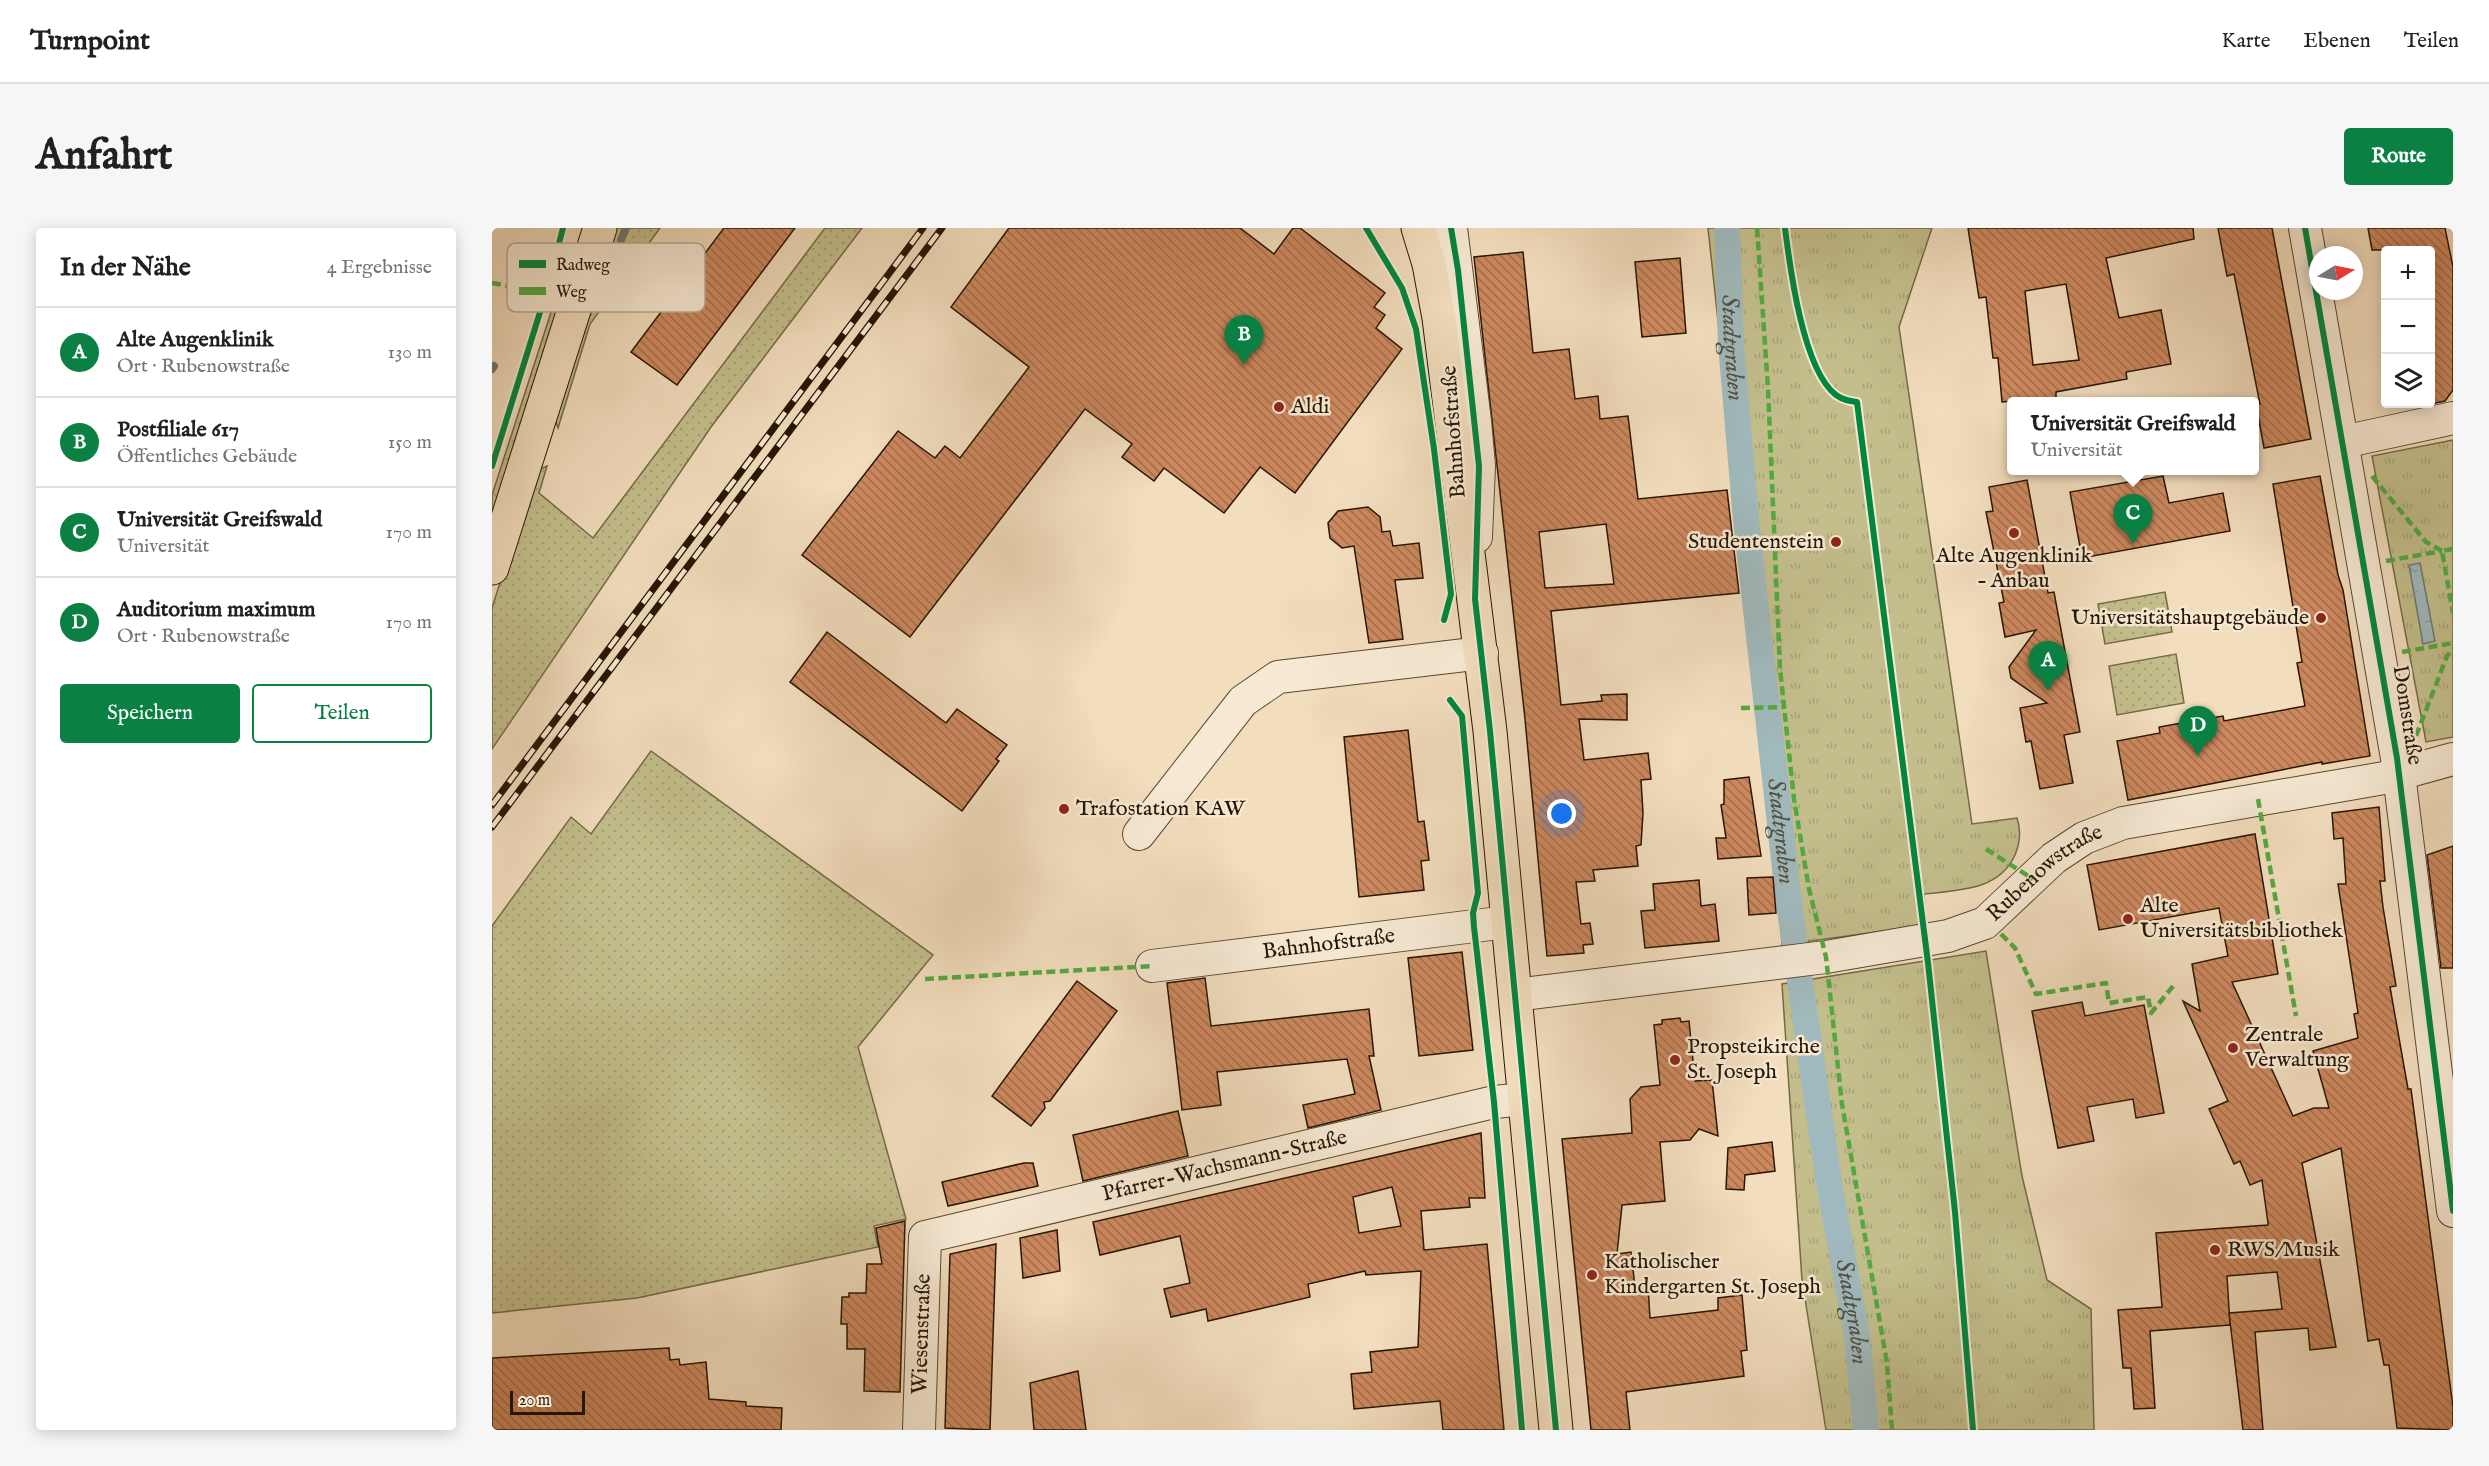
<!DOCTYPE html>
<html lang="de">
<head>
<meta charset="utf-8">
<style>
	:root { --surface:#fff; --page:#f6f6f6; --text:#202124; --muted:#757577; --line:#e0e0e0; --accent:#0b8043 }
	body { margin:0; font-family:"IM FELL English",serif; background:var(--page); color:var(--text) }
	.controls { position:absolute; right:18px; top:18px; display:grid; overflow:hidden; border-radius:6px; box-shadow:0 3px 15px #0003 }
	.controls button { width:54px; height:54px; display:grid; place-items:center; padding:0; border:0; border-bottom:2px solid var(--line); background:var(--surface); color:var(--text); font:30px sans-serif }
	.compass { position:absolute; left:1817px; top:18px; width:54px; height:54px; border-radius:50%; background:var(--surface); box-shadow:0 3px 15px #0003; rotate:80deg }
	.scale { position:absolute; left:18px; bottom:15px; width:75px; box-sizing:border-box; padding-left:6px; border:3px solid #261602; border-top:0; font-size:16px; line-height:21px; white-space:nowrap; color:#261602; -webkit-text-stroke:4px #f7e9d4; paint-order:stroke }
	.you { position:absolute; left:1070px; top:586px; width:21px; height:21px; margin:-15px; border:4px solid #fff; border-radius:50%; background:#1a73e8; box-shadow:0 0 0 9px #1a73e833 }
	.badge { display:grid; place-items:center; width:39px; height:39px; border-radius:50%; background:var(--accent); color:#fff; font-size:20px; font-weight:700 }
	.pin { position:absolute; translate:-50% -50px; filter:drop-shadow(0 2px 3px #0008) }
	.pin::after { content:''; position:absolute; top:32px; width:21px; height:18px; background:inherit; clip-path:polygon(0 0,100% 0,50% 100%) }
	.popup { position:absolute; left:1515px; top:169px; width:252px; height:78px; box-sizing:border-box; display:grid; place-content:center; border-radius:6px; background:var(--surface); filter:drop-shadow(0 2px 4px #0005); font-size:20px; white-space:nowrap; color:var(--muted) }
	.popup b { font-size:22px; color:var(--text) }
	.popup::after { content:''; position:absolute; left:50%; top:100%; margin-left:-12px; border:12px solid transparent; border-top-color:var(--surface) }
	.list { margin:0; padding:0; list-style:none }
	h2 { display:flex; justify-content:space-between; align-items:center; height:78px; margin:0; padding:0 24px; font-size:26px }
	h2 small { font-size:20px; font-weight:400; color:var(--muted) }
	.list li { display:grid; grid-template-columns:39px 1fr auto; gap:18px; align-items:center; box-sizing:border-box; height:90px; padding:0 24px; border-top:2px solid var(--line) }
	.list b { display:block; font-size:22px; white-space:nowrap }
	.list p { margin:0; font-size:20px; white-space:nowrap; color:var(--muted) }
	.list em { font-size:20px; font-style:normal; color:var(--muted) }
	.actions { display:flex; gap:12px; padding:18px 24px }
	.actions a { flex:1; padding:14px 0; border:2px solid var(--accent); border-radius:6px; text-align:center; font-size:21px; color:var(--accent) }
	.actions .main { background:var(--accent); color:#fff }
	.icon { flex:none; width:33px; height:33px; fill:none; stroke:currentColor; stroke-width:2; stroke-linecap:round; stroke-linejoin:round }
	.map { position:relative; flex:none; width:1961px; height:1202px; overflow:hidden; border-radius:6px }
	header { display:flex; align-items:center; gap:36px; box-sizing:border-box; height:84px; padding:0 30px; background:var(--surface); border-bottom:2px solid var(--line) }
	header strong { font-size:28px }
	nav { display:flex; gap:33px; margin-inline-start:auto; font-size:21px }
	.intro { display:flex; align-items:center; justify-content:space-between; box-sizing:border-box; height:144px; padding:0 36px }
	h1 { margin:0; font-size:42px }
	.button { padding:15px 27px; border-radius:6px; background:var(--accent); color:#fff; font-size:21px; font-weight:700 }
	main { display:flex; gap:36px; padding:0 36px }
	aside { flex:1; background:var(--surface); border-radius:6px; box-shadow:0 3px 15px #0003 }
	.map>svg:first-child { display:block }
	.grass { fill:url(#grass-dots); stroke:#746a47; stroke-width:1.5 }
	.park { fill:url(#park-tufts); stroke:#746a47; stroke-width:1.5 }
	.water { fill:url(#water-ripples); stroke:#6f7872; stroke-width:1.5 }
	.lines { fill:none; stroke-linecap:round; stroke-linejoin:round }
	.stream { stroke:#6f7872; stroke-width:8 }
	.canal { stroke:#a0b9bc; stroke-width:26 }
	.building { fill:url(#building-back-hatch); stroke:#261602; stroke-width:1.5; fill-rule:evenodd }
	.minor-casing { stroke:#594831; stroke-width:34 }
	.major-casing { stroke:#261602; stroke-width:35 }
	.minor { stroke:#f7e9d4; stroke-width:32 }
	.major { stroke:#f2ddbd; stroke-width:33 }
	.rail-casing { stroke:#261602; stroke-width:7 }
	.rail { stroke:#f7e9d4; stroke-width:4.5; stroke-dasharray:14; stroke-linecap:butt }
	.quiet { stroke:#53a940; stroke-width:4.5; stroke-dasharray:9 4.5; stroke-linecap:butt }
	.cycleway-casing { stroke:#f7e9d4; stroke-width:10 }
	.cycleway { stroke:#00873e; stroke-width:6 }
	.poi-dot { fill:#8f2418; stroke:#f7e9d4; stroke-width:2 }
	.labels { text-anchor:middle; dominant-baseline:central; stroke-width:5; stroke-linejoin:round; paint-order:stroke }
	.poi-label { font-size:22px; fill:#261602; stroke:#f7e9d4; text-anchor:start }
	.street-label { font-size:22px; fill:#261602; stroke:#f7e9d4 }
	.water-label { font-size:24px; font-style:italic; fill:#514f43; stroke:#f7e9d4 }
	.key { fill:#f7e9d4; stroke:#b8aa95; stroke-width:1.5 }
	.key-label { font-size:16px; fill:#261602 }
</style>
</head>
<body>
<header>
<strong>Turnpoint</strong>
<nav><a>Karte</a><a>Ebenen</a><a>Teilen</a></nav>
</header>
<div class="intro"><h1>Anfahrt</h1><a class="button">Route</a></div>
<main>
<aside>
<h2>In der Nähe<small>4 Ergebnisse</small></h2>
<ul class="list">
<li><span class="badge">A</span><div><b>Alte Augenklinik</b><p>Ort · Rubenowstraße</p></div><em>130 m</em></li>
<li><span class="badge">B</span><div><b>Postfiliale 617</b><p>Öffentliches Gebäude</p></div><em>150 m</em></li>
<li><span class="badge">C</span><div><b>Universität Greifswald</b><p>Universität</p></div><em>170 m</em></li>
<li><span class="badge">D</span><div><b>Auditorium maximum</b><p>Ort · Rubenowstraße</p></div><em>170 m</em></li>
</ul>
<div class="actions"><a class="main">Speichern</a><a>Teilen</a></div>
</aside>
<div class="map">
<svg width="1961" height="1202" viewBox="0 0 1961 1202">
	<defs>
		<pattern id="grass-dots" width="8" height="8" patternUnits="userSpaceOnUse" patternTransform="scale(1.5)"><rect width="8" height="8" fill="#c3be8c"/><path d="M2 2h.1M6 6h.1" fill="none" stroke="#a7a377" stroke-width="1.8" stroke-linecap="round"/></pattern>
		<pattern id="park-tufts" width="24" height="20" patternUnits="userSpaceOnUse" patternTransform="scale(1.5)"><rect width="24" height="20" fill="#c3be8c"/><path d="M3 7l-1-3M5 7V3M7 7l1-3M15 17l-1-3M17 17v-4M19 17l1-3" fill="none" stroke="#a7a377"/></pattern>
		<pattern id="water-ripples" width="26" height="14" patternUnits="userSpaceOnUse" patternTransform="scale(1.5)"><rect width="26" height="14" fill="#a0b9bc"/><path d="M2 4q2-2 4 0t4 0M15 11q2-2 4 0t4 0" fill="none" stroke="#8a9ea0"/></pattern>
		<pattern id="building-back-hatch" width="6" height="6" patternUnits="userSpaceOnUse" patternTransform="scale(1.5)"><rect width="6" height="6" fill="#cd885e"/><path d="M-1 5l2 2M0 0l6 6M5-1l2 2" fill="none" stroke="#a66e4b"/></pattern>
	</defs>
	<rect width="100%" height="100%" fill="#f2ddbd"/>
	<filter id="stains"><feTurbulence type="fractalNoise" baseFrequency=".00333" numOctaves="4"/><feColorMatrix values="0 0 0 0 .2 0 0 0 0 .09 0 0 0 0 .02 0 0 0 .5 -.17"/></filter>
	<radialGradient id="worn" r=".72"><stop offset=".6" stop-color="#630" stop-opacity="0"/><stop offset="1" stop-color="#630" stop-opacity=".3"/></radialGradient>
	<g class="grass">
		<path d="M124,0H168L98,96L66,200L62,188Z"/>
		<path d="M333,0H370L219,199L0,521V380L43,243L55,238L47,265L101,310Z"/>
		<path d="M74,71L0,301V267L63,72Z"/>
		<path d="M1673,364L1680,404L1613,416L1606,376Z"/>
		<path d="M1684,426L1692,475L1625,487L1617,438Z"/>
		<path d="M159,523L441,727L366,819L414,991L382,998L386,1019L145,1070L0,1085V698L79,589L99,606Z"/>
	</g>
	<g class="park">
		<path d="M1216,0H1440L1407,99L1480,596L1525,590C1529,602 1528,615 1523,627C1507,663 1466,662 1432,666L1434,697L1290,717L1286,651Z"/>
		<path d="M1961,212V509L1934,514L1880,228Z"/>
		<path d="M1494,723L1530,948L1555,1052L1599,1081L1602,1202H1334L1310,1052L1290,756Z"/>
	</g>
	<path class="water" d="M1928,335L1943,413L1931,416L1917,337Z"/>
	<g class="lines">
		<g class="stream">
			<path d="M129,12L134,0"/>
			<path d="M0,141L2,138"/>
		</g>
		<path class="canal" id="s1" d="M1235,0L1239,116L1254,292L1297,676L1337,955L1365,1107L1374,1202"/>
	</g>
	<g class="building">
		<path d="M232,0H303L185,157L139,124Z"/>
		<path d="M517,0H748L782,26L801,0H808L893,65L882,79L893,87L884,100L910,121L803,265L768,239L732,285L672,240L662,253L630,229L640,216L593,181L418,409L310,327L406,203L443,230L453,218L468,230L537,139L459,79Z"/>
		<path d="M1476,0H1701L1702,11L1614,30L1627,90L1669,82L1679,136L1634,144L1635,151L1564,164V170L1510,174L1506,130H1501L1494,69L1487,70ZM1574,56L1587,132L1541,137L1533,63Z"/>
		<path d="M1726,0H1780L1819,211L1772,220L1764,176H1768L1742,46L1735,48Z"/>
		<path d="M1876,0H1953L1961,39V162L1953,173L1938,176V22H1880Z"/>
		<path d="M1031,24L1041,125L1077,121L1083,171L1106,168L1108,191L1136,188L1146,271L1235,262L1247,365L1059,383L1069,477L1110,473L1109,467L1135,466V492L1087,491L1092,532L1156,525L1159,551L1149,552L1151,585L1149,617L1144,618L1146,638L1101,642L1103,653L1084,654L1089,696L1098,695L1101,716L1091,717L1092,725L1055,728L1033,491L982,29ZM1114,296L1122,356L1053,360L1047,304Z"/>
		<path d="M1188,30L1194,105L1150,109L1143,34Z"/>
		<path d="M1671,248L1677,275L1731,265L1738,303L1590,330L1578,264Z"/>
		<path d="M1828,248L1846,347L1851,362L1878,528L1830,536V534L1636,572L1625,513L1668,505L1667,499L1695,494L1731,488L1732,493L1813,478L1805,435L1810,434L1781,256Z"/>
		<path d="M1535,252L1556,365L1562,364L1588,504L1572,507L1581,555L1548,561L1539,513L1534,514L1528,480L1555,475L1519,450L1517,439L1544,402L1513,409L1507,375L1512,374L1494,284L1501,283L1497,259Z"/>
		<path d="M876,279L888,289L890,304L898,303L901,318L927,315L931,350L903,352L911,411L877,415L862,318L850,320L838,310L836,295L846,283Z"/>
		<path d="M335,404L454,495L465,481L515,517L504,531L507,533L470,583L298,454Z"/>
		<path d="M916,502L926,594L932,593L937,632L929,633L932,662L867,669L852,509Z"/>
		<path d="M1257,549L1269,628L1226,631L1224,610H1234L1229,577L1232,576V552Z"/>
		<path d="M1887,579L1893,653H1888L1891,679L1904,758L1898,759L1916,861H1919L1961,1179V1202L1905,1200L1897,1137H1892L1887,1111L1876,1113L1849,920L1810,935L1844,1119L1818,1122L1816,1100L1763,1104L1771,1202H1751L1737,1085L1790,1081L1785,1044L1735,1048L1738,1097L1658,1103L1663,1180L1642,1181L1639,1140H1631L1626,1082L1670,1079L1664,1005L1776,997V995L1770,952L1758,957L1748,933L1742,936L1717,881L1736,873L1691,773L1708,783L1700,736L1736,728L1727,680L1607,702L1595,637L1763,606L1786,746L1740,754L1801,888L1822,880H1837L1821,823L1866,810L1862,786L1866,785L1846,656H1854L1851,610L1842,611L1840,585Z"/>
		<path d="M1961,618V740H1949L1935,627Z"/>
		<path d="M1281,649L1284,685L1257,687L1255,650Z"/>
		<path d="M1207,652L1209,678L1223,676L1227,713L1153,720L1149,683L1163,682L1161,656Z"/>
		<path d="M970,724L981,822L927,828L916,730Z"/>
		<path d="M713,750L719,798L877,781L882,828H877L889,882L816,900L811,877L863,866L855,831L725,844L729,877L690,882L675,755Z"/>
		<path d="M585,753L625,783L558,873L552,874L553,880L539,898L500,868Z"/>
		<path d="M1590,774L1593,788L1652,777L1672,885L1644,890L1641,871L1595,879L1602,913L1566,920L1540,783Z"/>
		<path d="M1188,790L1189,794L1197,793L1203,853L1220,852L1226,908L1207,901L1198,912L1168,914L1173,973L1130,977L1125,1026L1139,1024L1143,1059L1156,1058L1158,1090L1226,1082V1070L1250,1067L1255,1122L1249,1123L1252,1148L1134,1164L1138,1202H1099L1070,911L1140,905L1138,871L1149,859L1168,857L1162,797L1170,796V792Z"/>
		<path d="M686,883L696,928L591,953L581,907Z"/>
		<path d="M989,905L993,970H977L978,979L929,983L932,1022L995,1016L1012,1202H951L948,1173L862,1181L859,1146L880,1144L878,1124L926,1119L929,1043L874,1047L873,1043L816,1056L818,1069L716,1093L714,1081L679,1089L672,1061L698,1055L688,1008L608,1027L601,994ZM900,959L909,998L867,1005L861,969Z"/>
		<path d="M1280,914L1283,943L1253,947L1252,962L1234,961L1236,920Z"/>
		<path d="M532,935H541L546,958L456,978L450,954Z"/>
		<path d="M413,993L408,1164L372,1163L373,1121H355V1096H349L350,1069H357V1065H374L375,1036H390L384,1000Z"/>
		<path d="M565,1002L568,1043L531,1050L528,1010Z"/>
		<path d="M504,1016L498,1202L453,1200L458,1026Z"/>
		<path d="M177,1120L178,1132L187,1131L188,1137L214,1134L217,1171L254,1174V1178L290,1180L289,1202H0V1130Z"/>
		<path d="M586,1143L594,1202H542L538,1155Z"/>
	</g>
	<g class="lines">
		<g class="minor-casing">
			<g id="minor">
				<path d="M959,0L983,193L987,238L984,309"/>
				<path d="M1813,0L1905,530L1961,983"/>
				<path d="M1851,214L1961,190"/>
				<path d="M647,606L751,473L786,449L990,425"/>
				<path id="s2" d="M660,738L1015,694"/>
				<path id="s3" d="M1023,767L1334,729L1456,708L1493,695L1562,630L1592,610L1631,595L1892,550L1961,531"/>
				<path id="s4" d="M427,1202L433,1009L1002,874L1033,871"/>
			</g>
		</g>
		<g class="major-casing">
			<g id="major">
				<path d="M926,0L937,36L947,90L998,503L1064,1202"/>
				<path d="M0,340L108,0"/>
			</g>
		</g>
		<use href="#minor" class="minor"/>
		<use href="#major" class="major"/>
		<g class="rail-casing">
			<g id="rail">
				<path d="M0,577L431,0"/>
				<path d="M0,599L450,0"/>
			</g>
		</g>
		<use href="#rail" class="rail"/>
		<g class="quiet">
			<path d="M1265,0L1276,160L1288,441L1302,571L1317,661L1334,729L1350,876L1395,1135L1400,1202"/>
			<path d="M0,55L54,65"/>
			<path d="M1880,248L1934,314L1950,323"/>
			<path d="M1961,321L1950,323L1961,385"/>
			<path d="M1894,333L1950,323"/>
			<path d="M1910,424L1961,415"/>
			<path d="M1249,480L1293,479"/>
			<path d="M1924,508L1955,428L1961,421"/>
			<path d="M1766,571L1804,788"/>
			<path d="M1494,621L1541,651"/>
			<path d="M1509,706L1523,720L1544,766L1614,755L1617,775L1656,769L1659,785L1682,757"/>
			<path d="M433,751L660,738"/>
		</g>
		<g class="cycleway-casing">
			<g id="cycleway">
				<path d="M874,0L910,60L924,101L942,221L959,366L952,392"/>
				<path d="M959,0L966,42L987,238L983,371L998,503L1064,1202"/>
				<path d="M1293,0C1298,40 1311,142 1344,167C1351,172 1357,173 1365,174L1436,735L1463,984L1481,1202"/>
				<path d="M1813,0L1905,530L1961,983"/>
				<path d="M0,238L54,65L71,0"/>
				<path d="M958,472L970,488L986,665L981,685L982,699L1002,874L1030,1202"/>
			</g>
		</g>
		<use href="#cycleway" class="cycleway"/>
	</g>
	<g class="poi-dot">
		<circle cx="787" cy="179" r="6"/>
		<circle cx="1522" cy="305" r="6"/>
		<circle cx="1344" cy="314" r="6"/>
		<circle cx="1829" cy="390" r="6"/>
		<circle cx="572" cy="581" r="6"/>
		<circle cx="1636" cy="691" r="6"/>
		<circle cx="1741" cy="820" r="6"/>
		<circle cx="1183" cy="832" r="6"/>
		<circle cx="1723" cy="1022" r="6"/>
		<circle cx="1100" cy="1047" r="6"/>
	</g>
	<g class="labels">
		<g class="poi-label">
			<text x="799" y="179">Aldi</text>
			<text x="1332" y="314" text-anchor="end">Studentenstein</text>
			<text x="1522" y="328" text-anchor="middle">Alte Augenklinik<tspan x="1522" dy="25">– Anbau</tspan></text>
			<text x="1817" y="390" text-anchor="end">Universitätshauptgebäude</text>
			<text x="584" y="581">Trafostation KAW</text>
			<text x="1648" y="678">Alte<tspan x="1648" dy="25">Universitätsbibliothek</tspan></text>
			<text x="1753" y="807">Zentrale<tspan x="1753" dy="25">Verwaltung</tspan></text>
			<text x="1195" y="819">Propsteikirche<tspan x="1195" dy="25">St. Joseph</tspan></text>
			<text x="1735" y="1022">RWS/Musik</text>
			<text x="1112" y="1034">Katholischer<tspan x="1112" dy="25">Kindergarten St. Joseph</tspan></text>
		</g>
		<g class="street-label">
			<text transform="translate(962 204) rotate(-94)">Bahnhofstraße</text>
			<text transform="translate(1915 487) rotate(81)">Domstraße</text>
			<text stroke="none"><textPath href="#s3" startOffset="555">Rubenowstraße</textPath></text>
			<text stroke="none"><textPath href="#s2" startOffset="178">Bahnhofstraße</textPath></text>
			<text stroke="none"><textPath href="#s4" startOffset="501">Pfarrer-Wachsmann-Straße</textPath></text>
			<text stroke="none"><textPath href="#s4" startOffset="96">Wiesenstraße</textPath></text>
		</g>
		<g class="water-label">
			<text stroke="none"><textPath href="#s1" startOffset="120">Stadtgraben</textPath></text>
			<text stroke="none"><textPath href="#s1" startOffset="606">Stadtgraben</textPath></text>
			<text stroke="none"><textPath href="#s1" startOffset="1092">Stadtgraben</textPath></text>
		</g>
	</g>
	<rect x="15" y="15" width="198" height="69" rx="9" class="key"/>
	<rect x="27" y="32" width="27" height="8" fill="#00873e"/>
	<rect x="27" y="59" width="27" height="8" fill="#53a940"/>
	<g class="key-label">
		<text x="64" y="42">Radweg</text>
		<text x="64" y="69">Weg</text>
	</g>
	<rect width="100%" height="100%" filter="url(#stains)"/>
	<rect width="100%" height="100%" fill="url(#worn)"/>
</svg>
<div class="controls">
<button>+</button>
<button>−</button>
<button><svg class="icon" aria-label="layers" viewBox="0 0 24 24"><path d="M12 4l9 5-9 5-9-5zM3 14l9 5 9-5"/></svg></button>
</div>
<svg class="compass" viewBox="-18 -18 36 36"><path d="M0-13l5 13h-10z" fill="#e53935"/><path d="M0 13l5-13h-10z" fill="#757577"/></svg>
<div class="scale">20 m</div>
<div class="you"></div>
<div class="pin badge" style="left:1556px;top:463px">A</div>
<div class="pin badge" style="left:752px;top:137px">B</div>
<div class="pin badge" style="left:1641px;top:316px">C</div>
<div class="popup"><b>Universität Greifswald</b>Universität</div>
<div class="pin badge" style="left:1706px;top:528px">D</div>
</div>
</main>
</body>
</html>
